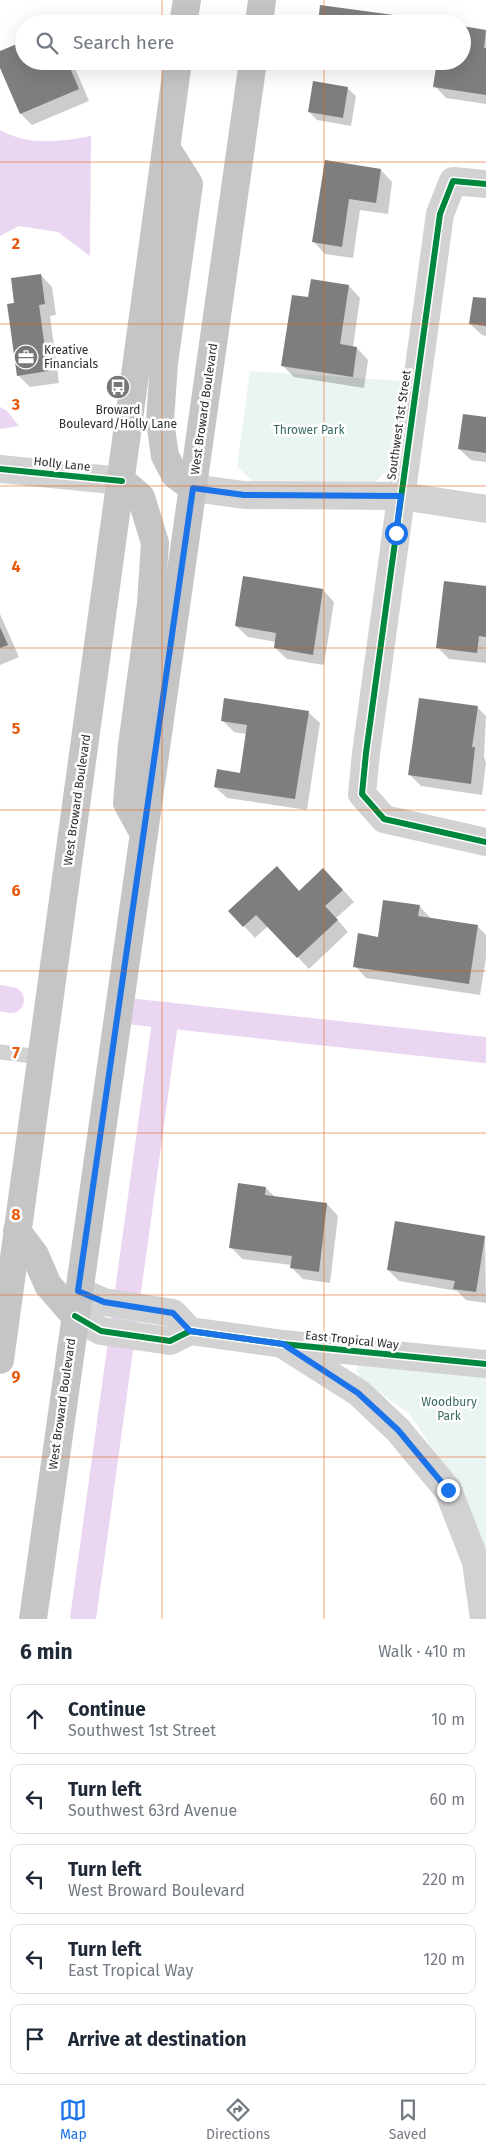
<!DOCTYPE html>
<html lang="en">
<head>
<meta charset="utf-8">
<style>
	:root { --surface:#fff; --page:#f6f6f7; --text:#1f2937; --muted:#747a83; --line:#e0e1e3; --accent:#1a73e8 }
	body { margin:0; font-family:"Fira Sans",sans-serif; background:var(--page); color:var(--text) }
	.stop { position:absolute; width:15px; height:15px; margin:-11px; border:4px solid #1a73e8; border-radius:50%; background:#fff }
	.stop.end { background:#1a73e8; border-color:#fff; box-shadow:0 1px 5px #0008 }
	.list { margin:0; padding:0; list-style:none }
	h2 { display:flex; justify-content:space-between; align-items:center; height:65px; margin:0; padding:0 20px; font-size:21px }
	h2 small { font-size:16px; font-weight:400; color:var(--muted) }
	.list li { display:grid; grid-template-columns:32px 1fr auto; gap:15px; align-items:center; box-sizing:border-box; height:70px; margin:0 10px 10px; padding:0 10px; border:1px solid var(--line); border-radius:10px }
	.list b { display:block; font-size:19px; white-space:nowrap }
	.list p { margin:0; font-size:16px; white-space:nowrap; color:var(--muted) }
	.list em { font-size:16px; font-style:normal; color:var(--muted) }
	.icon { flex:none; width:28px; height:28px; fill:none; stroke:currentColor; stroke-width:2; stroke-linecap:round; stroke-linejoin:round }
	.map { position:relative; flex:none; width:486px; height:1619px; overflow:hidden }
	.search { position:absolute; background:var(--surface); box-shadow:0 5px 20px #0002; left:15px; right:15px; top:15px; height:55px; display:flex; align-items:center; gap:12px; box-sizing:border-box; padding:0 18px; border-radius:28px; color:var(--muted); font-size:19px }
	.sheet { height:465px; background:var(--surface) }
	nav { display:flex; justify-content:space-around; align-items:center; box-sizing:border-box; height:70px; border-top:1px solid var(--line); background:var(--surface); font-size:14px; color:var(--muted) }
	nav a { display:grid; justify-items:center; gap:2px }
	nav .on { color:var(--accent) }
	.map>svg:first-child { display:block }
	.green { fill:#eaf4f2 }
	.water { fill:#ebd6f2 }
	.shadow { fill:#0003 }
	.lines { fill:none; stroke-linecap:round; stroke-linejoin:round }
	.canal { stroke:#ebd6f2; stroke-width:26 }
	.building { fill:#7e7e7e }
	.service { stroke:#d2d2d2; stroke-width:15 }
	.minor { stroke:#d2d2d2; stroke-width:28 }
	.primary { stroke:#c5c5c5; stroke-width:28 }
	.cycleway-casing { stroke:#fff; stroke-width:9 }
	.cycleway { stroke:#00873e; stroke-width:6 }
	.route { stroke:#1a73e8; stroke-width:6 }
	.grid { fill:none; stroke:#e8590c; stroke-width:1; stroke-opacity:0.55 }
	.labels { text-anchor:middle; dominant-baseline:central; stroke-width:5; stroke-linejoin:round; paint-order:stroke }
	.poi-label { font-size:12px; fill:#2d2d2d; stroke:#fff; text-anchor:start }
	.street-label { font-size:12px; fill:#2d2d2d; stroke:#fff }
	.park-label { font-size:12px; fill:#386a64; stroke:#fff }
	.grid-label { font-size:16px; text-anchor:middle; font-weight:bold; fill:#e8590c; stroke:#fff; stroke-width:5; stroke-linejoin:round; paint-order:stroke }
</style>
</head>
<body>
<div class="map">
<svg width="486" height="1619" viewBox="0 0 486 1619">
	<rect width="100%" height="100%" fill="#fff"/>
	<g class="green">
		<path d="M250,371L402,381L389,468L374,484L256,483L237,467Z"/>
		<path d="M361,1364L486,1377V1558L457,1486L408,1412L362,1381L356,1369Z"/>
	</g>
	<g class="water">
		<path d="M0,130C29,146 60,142 91,136L90,256L58,232L19,226L0,236Z"/>
		<path d="M0,407L6,410L19,426L0,429Z"/>
	</g>
	<g class="shadow">
		<path d="M401,17L407,24H319Z"/>
		<path d="M462,28L486,31V104L446,98L435,86L462,61Z"/>
		<path d="M0,53L24,61H72L89,101L32,125L21,114L0,65Z"/>
		<path d="M343,61H408L407,69Z"/>
		<path d="M347,88L356,96L351,126L317,120L309,112Z"/>
		<path d="M326,161L381,170L392,182L388,214L360,210L353,258L325,254L314,242Z"/>
		<path d="M41,275L52,287L56,315L50,316L59,383L30,387L18,375L16,304Z"/>
		<path d="M312,281L349,286L360,298L353,347L357,348L368,360L364,388L294,377L282,365L309,298Z"/>
		<path d="M486,300V336L482,335L470,324Z"/>
		<path d="M486,419V462L471,460L459,449Z"/>
		<path d="M486,587V663L449,659L437,647Z"/>
		<path d="M323,590L334,602L324,665L287,659L275,648L276,642L248,637L236,626Z"/>
		<path d="M0,614L19,657L0,665Z"/>
		<path d="M478,708L486,716L484,757L486,763L482,795L421,786L409,774Z"/>
		<path d="M308,712L320,723L307,810L227,798L215,787L241,774L247,734L234,732L223,721Z"/>
		<path d="M288,879L300,892L335,881L354,902L336,918L348,932L309,969L268,926L255,938L244,926Z"/>
		<path d="M419,906L431,918L477,926L486,935V958L480,995L366,978L355,966L379,938Z"/>
		<path d="M239,1184L266,1188L275,1197L327,1204L338,1216L330,1283L303,1279L292,1268V1265L242,1259L231,1247Z"/>
		<path d="M485,1237L486,1303L466,1300L457,1291L399,1281L388,1270Z"/>
	</g>
	<g class="lines">
		<g class="canal">
			<path d="M0,998L11,1000"/>
			<path d="M136,1012L486,1050"/>
			<path d="M83,1619L166,1015"/>
		</g>
	</g>
	<g class="building">
		<path d="M320,5L401,16L400,24H318Z"/>
		<path d="M462,26L486,30L484,48H486V95L433,87L437,61H462Z"/>
		<path d="M24,41V61H67L79,89L20,114L0,68V51Z"/>
		<path d="M313,81L348,87L343,118L308,112Z"/>
		<path d="M325,160L381,169L376,203L349,199L342,247L312,242Z"/>
		<path d="M41,274L45,304L39,305L48,371L17,376L7,304L14,303L11,278Z"/>
		<path d="M311,279L349,285L340,344L357,347L353,377L281,366L292,295L308,297Z"/>
		<path d="M473,297L486,298V326L469,324Z"/>
		<path d="M463,414L486,417V453L458,449Z"/>
		<path d="M243,576L323,589L313,655L274,648L276,633L235,626Z"/>
		<path d="M444,581L486,586V637L479,636L477,653L436,648Z"/>
		<path d="M0,627L8,645L0,648Z"/>
		<path d="M224,698L309,711L295,799L214,787L217,769L240,773L247,725L221,721Z"/>
		<path d="M419,698L478,706L472,747H475L471,784L408,775Z"/>
		<path d="M277,866L299,891L323,868L343,890L325,906L338,920L297,958L256,915L243,927L228,911Z"/>
		<path d="M383,900L420,905L418,916L478,925L469,984L353,967L358,933L378,937Z"/>
		<path d="M238,1183L266,1187L265,1195L327,1203L319,1272L290,1268L292,1256L229,1248Z"/>
		<path d="M395,1221L485,1236L476,1292L453,1289L455,1281L387,1270Z"/>
	</g>
	<g class="lines">
		<path class="service" d="M0,1052L40,1057"/>
		<g class="minor">
			<path d="M486,184L453,181L440,214L366,753L362,794L384,819L486,842"/>
			<path d="M0,469L122,481"/>
			<path d="M193,488L244,495L401,496L486,509"/>
			<path d="M78,1291L104,1302L173,1313L190,1331"/>
			<path d="M75,1316L101,1331L170,1341L190,1331L283,1344L486,1364"/>
			<path d="M288,1348L359,1393L398,1430L448,1490L476,1562L484,1619"/>
		</g>
		<g class="primary">
			<path d="M183,24L187,0"/>
			<path d="M259,24L262,0"/>
			<path d="M167,149L189,184L164,363L160,421L165,456L175,475L193,488"/>
			<path d="M122,481L141,497L155,543L151,604L132,745L127,803L144,834"/>
			<path d="M17,1231L35,1255L48,1285L75,1316"/>
			<path d="M0,1360L178,61"/>
			<path d="M33,1619L253,61"/>
		</g>
		<g class="cycleway-casing">
			<g id="cycleway">
				<path d="M486,184L453,181L440,214L366,753L362,794L384,819L486,842"/>
				<path d="M0,469L122,481"/>
				<path d="M75,1316L101,1331L170,1341L190,1331L283,1344L486,1364"/>
			</g>
		</g>
		<use href="#cycleway" class="cycleway"/>
	</g>
	<g class="lines">
		<path class="route" d="M396,533L401,496L244,495L193,488L78,1291L104,1302L173,1313L190,1331L283,1344L358,1393L398,1430L448,1490"/>
	</g>
	<path class="grid" d="M162,0V24M324,0V24M162,61V1619M324,61V1619M0,162H486M0,324H486M0,486H486M0,648H486M0,810H486M0,971H486M0,1133H486M0,1295H486M0,1457H486"/>
	<defs>
		<g id="office-disc" transform="scale(1.25)"><circle r="9.5" fill="#767676" stroke="#fff"/><path d="M-6-3h4V-5.5h4V-3h4V5H-6ZM-1-4.5V-3h2v-1.5ZM-6 0V1H6V0Z" fill="#fff"/></g>
		<g id="bus-disc" transform="scale(1.25)"><circle r="9.5" fill="#767676" stroke="#fff"/><path d="M-5-6H5V4H4V6H2V4H-2V6H-4V4H-5ZM-3.5-4V0h7V-4ZM-3.5 1.2v1.5H-2V1.2ZM2 1.2v1.5H3.5V1.2Z" fill="#fff"/></g>
	</defs>
	<g fill-rule="evenodd">
		<use href="#office-disc" x="26" y="357"/>
		<use href="#bus-disc" x="118" y="387"/>
	</g>
	<g class="labels">
		<g class="poi-label">
			<text x="44" y="350">Kreative<tspan x="44" dy="14">Financials</tspan></text>
			<text x="118" y="410" text-anchor="middle">Broward<tspan x="118" dy="14">Boulevard/Holly Lane</tspan></text>
		</g>
		<g class="street-label">
			<text transform="translate(204 409) rotate(-82)">West Broward Boulevard</text>
			<text transform="translate(399 425) rotate(-82)">Southwest 1st Street</text>
			<text transform="translate(62 464) rotate(6)">Holly Lane</text>
			<text transform="translate(77 800) rotate(-82)">West Broward Boulevard</text>
			<text transform="translate(352 1340) rotate(6)">East Tropical Way</text>
			<text transform="translate(62 1404) rotate(-82)">West Broward Boulevard</text>
		</g>
		<g class="park-label">
			<text x="309" y="430">Thrower Park</text>
			<text x="449" y="1402">Woodbury<tspan x="449" dy="14">Park</tspan></text>
		</g>
	</g>
	<g class="grid-label">
		<text x="16" y="249">2</text>
		<text x="16" y="410">3</text>
		<text x="16" y="572">4</text>
		<text x="16" y="734">5</text>
		<text x="16" y="896">6</text>
		<text x="16" y="1058">7</text>
		<text x="16" y="1220">8</text>
		<text x="16" y="1382">9</text>
	</g>
</svg>
<div class="stop" style="left:396px;top:533px"></div>
<div class="stop end" style="left:448px;top:1490px"></div>
<div class="search"><svg class="icon" aria-label="search" viewBox="0 0 24 24"><circle cx="10" cy="10" r="6"/><path d="M15 15l6 6"/></svg>Search here</div>
</div>
<section class="sheet">
<h2>6 min<small>Walk · 410 m</small></h2>
<ul class="list">
<li><svg class="icon" aria-label="ahead" viewBox="0 0 24 24"><path d="M12 20V5M6 11l6-6 6 6"/></svg><div><b>Continue</b><p>Southwest 1st Street</p></div><em>10 m</em></li>
<li><svg class="icon" aria-label="left" viewBox="0 0 24 24"><path d="M17 20v-9H6M10 6l-5 5 5 5"/></svg><div><b>Turn left</b><p>Southwest 63rd Avenue</p></div><em>60 m</em></li>
<li><svg class="icon" aria-label="left" viewBox="0 0 24 24"><path d="M17 20v-9H6M10 6l-5 5 5 5"/></svg><div><b>Turn left</b><p>West Broward Boulevard</p></div><em>220 m</em></li>
<li><svg class="icon" aria-label="left" viewBox="0 0 24 24"><path d="M17 20v-9H6M10 6l-5 5 5 5"/></svg><div><b>Turn left</b><p>East Tropical Way</p></div><em>120 m</em></li>
<li><svg class="icon" aria-label="arrive" viewBox="0 0 24 24"><path d="M6 21V4h12l-3 4 3 4H6"/></svg><div><b>Arrive at destination</b></div></li>
</ul>
</section>
<nav>
<a class="on"><svg class="icon" aria-label="map" viewBox="0 0 24 24"><path d="M3 6l6-2 6 2 6-2v14l-6 2-6-2-6 2zM9 4v14M15 6v14"/></svg>Map</a>
<a><svg class="icon" aria-label="directions" viewBox="0 0 24 24"><path d="M12 3l9 9-9 9-9-9zM9 14v-3h6M13 9l2 2-2 2"/></svg>Directions</a>
<a><svg class="icon" aria-label="saved" viewBox="0 0 24 24"><path d="M7 4h10v16l-5-4-5 4z"/></svg>Saved</a>
</nav>
</body>
</html>
